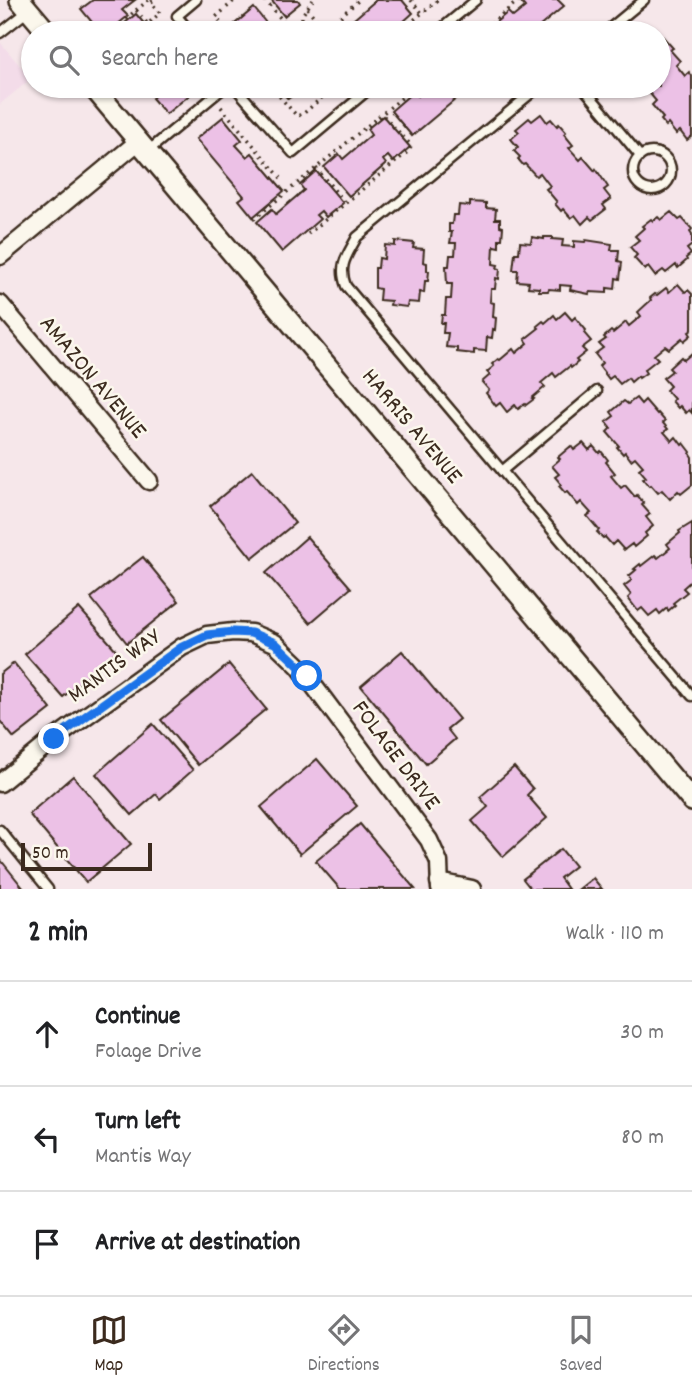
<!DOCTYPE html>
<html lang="en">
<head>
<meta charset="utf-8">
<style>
	:root { --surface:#fff; --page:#f2f2f2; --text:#202124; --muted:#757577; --line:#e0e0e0; --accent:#3b2a1e }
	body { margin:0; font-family:Dekko,sans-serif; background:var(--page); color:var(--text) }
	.scale { position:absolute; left:21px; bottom:18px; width:131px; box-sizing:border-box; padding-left:7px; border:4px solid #3b2a1e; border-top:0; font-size:19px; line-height:24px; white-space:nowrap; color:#3b2a1e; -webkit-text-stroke:5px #fbf7ec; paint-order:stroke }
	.stop { position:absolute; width:21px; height:21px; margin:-16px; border:5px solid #1a73e8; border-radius:50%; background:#fff }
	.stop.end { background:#1a73e8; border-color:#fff; box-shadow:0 2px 7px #0008 }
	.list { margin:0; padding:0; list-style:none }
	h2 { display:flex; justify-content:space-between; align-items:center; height:91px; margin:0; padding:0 28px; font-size:30px }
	h2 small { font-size:23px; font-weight:400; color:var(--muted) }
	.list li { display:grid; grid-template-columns:46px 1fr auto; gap:21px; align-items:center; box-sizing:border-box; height:105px; padding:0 28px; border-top:2px solid var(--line) }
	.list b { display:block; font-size:26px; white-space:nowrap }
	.list p { margin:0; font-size:23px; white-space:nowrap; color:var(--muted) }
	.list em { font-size:23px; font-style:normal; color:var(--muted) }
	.icon { flex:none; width:38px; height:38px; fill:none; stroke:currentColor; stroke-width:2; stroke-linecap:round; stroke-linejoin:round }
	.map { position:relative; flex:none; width:692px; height:889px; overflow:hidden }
	.search { position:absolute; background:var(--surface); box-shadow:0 2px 5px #0004; left:21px; right:21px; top:21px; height:77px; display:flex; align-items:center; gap:18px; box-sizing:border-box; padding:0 24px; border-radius:38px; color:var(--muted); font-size:26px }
	.sheet { height:406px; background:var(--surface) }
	nav { display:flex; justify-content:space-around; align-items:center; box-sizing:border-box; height:98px; border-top:2px solid var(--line); background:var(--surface); font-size:19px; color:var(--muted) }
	nav a { display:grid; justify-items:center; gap:4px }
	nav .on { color:var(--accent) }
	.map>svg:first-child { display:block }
	.built { fill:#f3dce9 }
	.building { fill:#ecc1e6; stroke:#3b2a1e; stroke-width:2 }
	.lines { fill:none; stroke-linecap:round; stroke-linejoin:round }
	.service-casing { stroke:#3b2a1e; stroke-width:13 }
	.minor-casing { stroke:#3b2a1e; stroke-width:21 }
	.tertiary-casing { stroke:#3b2a1e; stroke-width:24 }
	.path { stroke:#3b2a1e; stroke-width:3.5; stroke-dasharray:2 5; stroke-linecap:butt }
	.service { stroke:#fbf7ec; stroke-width:8 }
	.minor { stroke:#fbf7ec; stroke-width:16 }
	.tertiary { stroke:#fbf7ec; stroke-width:19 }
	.route { stroke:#1a73e8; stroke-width:9 }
	.labels { text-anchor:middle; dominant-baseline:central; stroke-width:5; stroke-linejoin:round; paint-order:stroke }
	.street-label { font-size:24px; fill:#3b2a1e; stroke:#fbf7ec }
</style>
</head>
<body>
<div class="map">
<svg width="692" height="889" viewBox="0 0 692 889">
	<rect width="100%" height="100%" fill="#f6e7ea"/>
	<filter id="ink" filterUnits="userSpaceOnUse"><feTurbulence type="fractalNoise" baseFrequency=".0143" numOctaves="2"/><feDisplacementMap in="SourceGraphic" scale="14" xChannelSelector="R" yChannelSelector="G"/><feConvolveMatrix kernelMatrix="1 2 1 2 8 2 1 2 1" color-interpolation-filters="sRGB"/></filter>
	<g filter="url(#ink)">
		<path class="built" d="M0,42L31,79L0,104Z"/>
		<g class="building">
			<path d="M93,0H135L122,10L128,16L107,33H101L81,9Z"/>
			<path d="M271,0H298L300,3L284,16Z"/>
			<path d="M376,0H402L413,13L391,33L386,27L378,33H338Z"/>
			<path d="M523,0H558L564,6L532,33H483L508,12L513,17L525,7L521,2Z"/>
			<path d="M254,8L274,33H234L230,28Z"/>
			<path d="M136,14L152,33H113Z"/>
			<path d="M663,37L673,48L670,50L680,61L676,65L685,76L689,72L692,76V136L687,140L680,131L676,134L668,124L666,126L661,120L663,118L652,105L656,101L646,89L642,92L637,86H659V38L661,40Z"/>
			<path d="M152,86H195L198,88L166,114L152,98L158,93Z"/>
			<path d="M277,86H305L288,99Z"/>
			<path d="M429,86H481L473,92L469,88L412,136L391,111L414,91L418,96Z"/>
			<path d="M541,114L547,122L551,119L557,126L559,124L566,132L564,134L573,145L569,148L580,160L583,157L595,171L596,169L608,187L604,190L611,199L603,205L606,209L592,220L589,217L582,224L575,215L571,218L563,209L561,211L555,204L557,202L546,189L550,186L540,173L536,176L525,164L523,165L518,159L520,157L514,151L518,147L511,139L519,132L516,129L529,118L532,121Z"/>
			<path d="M383,116L410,147L393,162L388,156L383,160L386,164L349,196L324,167L339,154L343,159L371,135L367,129Z"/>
			<path d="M223,117L242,140L236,145L247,157L252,153L284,191L253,217L239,200L244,196L196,139Z"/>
			<path d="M316,171L343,203L326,217L321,211L316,215L320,219L282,252L257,222L272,209L276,214L304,190L300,185Z"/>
			<path d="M470,202L486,203V208L496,209L495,219H500V226L503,227L502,239H499V247L494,246L493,264L498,265L497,268L500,269L499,279L496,278L495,289H491L490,302L494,303L493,317L496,318L495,330L493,329L492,338L487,337L486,351L474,350V354L457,352V348L446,347L448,333H443L444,323H441L442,315H445L446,299H451L452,284H447L446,266H449L450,255H455L456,243H450L452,232H449V224H452L453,215H458L459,205L470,206Z"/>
			<path d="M671,212L679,220L682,218L692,229L690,232L692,235V245L687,249L691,254L686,258L687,260L678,268L676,265L666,273L663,270L655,276L648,267L645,270L634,258L637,255L630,247L639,240L635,236L644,228L642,226L651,219L653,221L658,217L661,220Z"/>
			<path d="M532,237L544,239V237H552V239L563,240L562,246L574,247V241L585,242L586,240L612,244L611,250H619L618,261L622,262L620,279L616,278L615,289L607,288V293L590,292L589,294L570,290L571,286L560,285V290L549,289L548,291H539V288L528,287L529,282L517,281L518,270H513L515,253H519L520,242L531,243Z"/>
			<path d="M395,241L414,243L413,248L424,249L423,262L427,263V271H429L428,281H425L424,293L420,292L419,303L408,302L407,307L390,305L391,301L379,300L380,289L375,288V268H378L379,258L384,259L385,245L395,246Z"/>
			<path d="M678,284L685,292L688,290L692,294V330L689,332L691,335L684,341L682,338L669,349L665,346L654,355L658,359L644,370L646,373L639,378L638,376L631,382L628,378L620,384L613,376L609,379L599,366L602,363L595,354L603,348L599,344L606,339L604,337L611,331L613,333L626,322L629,326L641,316L638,312L651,300L650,298L655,294L657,295L666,288L669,292Z"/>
			<path d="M565,312L572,320L575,317L586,330L584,333L591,341L582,348L586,352L576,360L578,362L571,368L570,366L556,377L553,373L541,383L545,387L532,398L534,399L526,405L525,404L518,409L515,405L507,412L500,403L496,406L486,393L489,390L482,382L490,375L487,372L494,366L492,364L498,359L500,360L513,349L516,353L528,343L525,339L539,328L537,326L543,321L545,323L554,315L557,319Z"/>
			<path d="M692,353V413L689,410L686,413L680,406L678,408L672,401L674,399L666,390L670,386L663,378L672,371L669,368L681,357L684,360Z"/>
			<path d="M636,398L641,404L645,400L657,414L658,413L665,421L663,423L668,429L664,432L672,441L676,437L682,445L684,443L691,452L690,454L692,457V485L681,494L678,491L670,499L662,490L658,493L651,485L649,486L643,479L646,477L639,469L643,466L635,457L631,460L625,452L623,454L617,447L619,446L607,432L611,428L606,422L614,416L611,412L624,401L628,404Z"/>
			<path d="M583,443L589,450L593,446L599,453L601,451L608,460L606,462L615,473L611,476L621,488L625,485L635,497L637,495L644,503L642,505L650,514L646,517L653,526L645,533L647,536L634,547L632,544L624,550L616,541L612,545L605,537L603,538L597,532L599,530L587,516L591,513L581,502L578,505L567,492L565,493L559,486L561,484L555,477L559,474L552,466L560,459L558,457L571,446L574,450Z"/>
			<path d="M252,471L295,523L252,558L210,506Z"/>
			<path d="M692,523V580L683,588L687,592L673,603L675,605L668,611L667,608L660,614L657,610L649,616L642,608L638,611L628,598L631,595L624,586L632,580L629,576L636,570L634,569L640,564L641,566L655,555L658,558L670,548L667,544L680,533L679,531Z"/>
			<path d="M307,537L351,588L310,623L266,573Z"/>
			<path d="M143,557L179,601L127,643L91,598Z"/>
			<path d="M79,608L117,651L63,697L25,654Z"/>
			<path d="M402,651L459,719L447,729L455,739L426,764L361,686Z"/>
			<path d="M14,663L51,709L14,738L0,721V674Z"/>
			<path d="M229,664L266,709L198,765L161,720Z"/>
			<path d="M153,724L193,770L160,799L156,794L132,815L96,774Z"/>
			<path d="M317,759L357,806L300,854L261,807Z"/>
			<path d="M514,767L533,789L527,795L547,818L503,857L472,821L488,807L480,797Z"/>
			<path d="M73,776L131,844L86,882L29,814Z"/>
			<path d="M360,824L415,889H340L316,861Z"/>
			<path d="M561,849L575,866L560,878L568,889H531L523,879Z"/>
			<path d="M0,859L24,889H0Z"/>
			<path d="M593,878L602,889H579Z"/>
		</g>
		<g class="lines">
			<g class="service-casing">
				<g id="service">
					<path d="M0,33L28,11"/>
					<path d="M191,33L177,16L196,0"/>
					<path d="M436,33L476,0"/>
					<path d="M604,33L644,0"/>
					<path d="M234,86L293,153L373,86"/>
					<path d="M540,86L357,237C347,256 338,265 346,286L692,696"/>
					<path d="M582,86L640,156"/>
					<path d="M148,151L226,86"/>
					<circle cx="652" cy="171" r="19"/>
					<path d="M502,471L597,391"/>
					<path d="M0,830L48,889"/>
				</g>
			</g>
			<g class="minor-casing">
				<g id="minor">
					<path d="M0,256L139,141"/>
					<path d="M0,304L149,481"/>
					<path d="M0,783L54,739L182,647L207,635L233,632L251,633L275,643L299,666L429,840L439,862L440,889"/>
					<path d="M439,882L472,889"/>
				</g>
			</g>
			<g class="tertiary-casing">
				<g id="tertiary">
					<path d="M20,0L48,33"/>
					<path d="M92,86L692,801"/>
				</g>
			</g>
			<g class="path">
				<path d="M265,0L282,20L300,33"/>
				<path d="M411,0L422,13"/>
				<path d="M307,8L325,30L359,0"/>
				<path d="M136,10L149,0"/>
				<path d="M126,19L136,10L147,23L150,22L159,33"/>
				<path d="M150,22L160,13L151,2L154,0"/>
				<path d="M229,33L216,17L235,0"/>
				<path d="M301,33L302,15L313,0"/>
				<path d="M398,33L438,0"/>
				<path d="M480,33L519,0"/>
				<path d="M270,86L297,116L303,114L335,86"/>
				<path d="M221,107L281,178"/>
				<path d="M316,168L346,204"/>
				<path d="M254,219L416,86"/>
				<path d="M308,234L410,150L411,146L409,143L382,114"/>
			</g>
			<use href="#service" class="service"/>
			<use href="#minor" class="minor"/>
			<use href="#tertiary" class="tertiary"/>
		</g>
	</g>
	<g class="lines" filter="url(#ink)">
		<path class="route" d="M54,739L182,647L207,635L233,632L251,633L275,643L299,666L307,676"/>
	</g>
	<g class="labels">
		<g class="street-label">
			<text transform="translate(92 378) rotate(50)">AMAZON AVENUE</text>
			<text transform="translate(411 427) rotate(50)">HARRIS AVENUE</text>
			<text transform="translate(115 667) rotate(-36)">MANTIS WAY</text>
			<text transform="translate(395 756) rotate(53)">FOLAGE DRIVE</text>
		</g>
	</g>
</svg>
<div class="scale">50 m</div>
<div class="stop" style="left:307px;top:676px"></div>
<div class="stop end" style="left:54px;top:739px"></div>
<div class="search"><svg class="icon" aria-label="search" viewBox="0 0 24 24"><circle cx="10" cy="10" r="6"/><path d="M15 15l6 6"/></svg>Search here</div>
</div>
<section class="sheet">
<h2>2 min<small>Walk · 110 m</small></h2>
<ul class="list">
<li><svg class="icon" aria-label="ahead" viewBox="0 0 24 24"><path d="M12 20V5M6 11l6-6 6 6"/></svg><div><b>Continue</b><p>Folage Drive</p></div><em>30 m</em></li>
<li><svg class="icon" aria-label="left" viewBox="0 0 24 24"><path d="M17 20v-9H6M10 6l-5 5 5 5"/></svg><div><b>Turn left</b><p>Mantis Way</p></div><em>80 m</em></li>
<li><svg class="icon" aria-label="arrive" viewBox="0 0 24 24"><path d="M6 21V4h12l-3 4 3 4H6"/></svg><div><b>Arrive at destination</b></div></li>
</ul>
</section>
<nav>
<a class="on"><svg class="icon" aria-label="map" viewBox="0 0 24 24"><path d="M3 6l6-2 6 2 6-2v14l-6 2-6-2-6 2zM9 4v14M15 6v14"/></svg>Map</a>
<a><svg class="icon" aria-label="directions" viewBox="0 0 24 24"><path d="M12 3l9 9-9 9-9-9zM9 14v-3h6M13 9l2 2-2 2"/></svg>Directions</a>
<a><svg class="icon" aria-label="saved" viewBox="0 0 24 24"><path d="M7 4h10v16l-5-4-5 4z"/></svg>Saved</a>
</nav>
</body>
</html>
